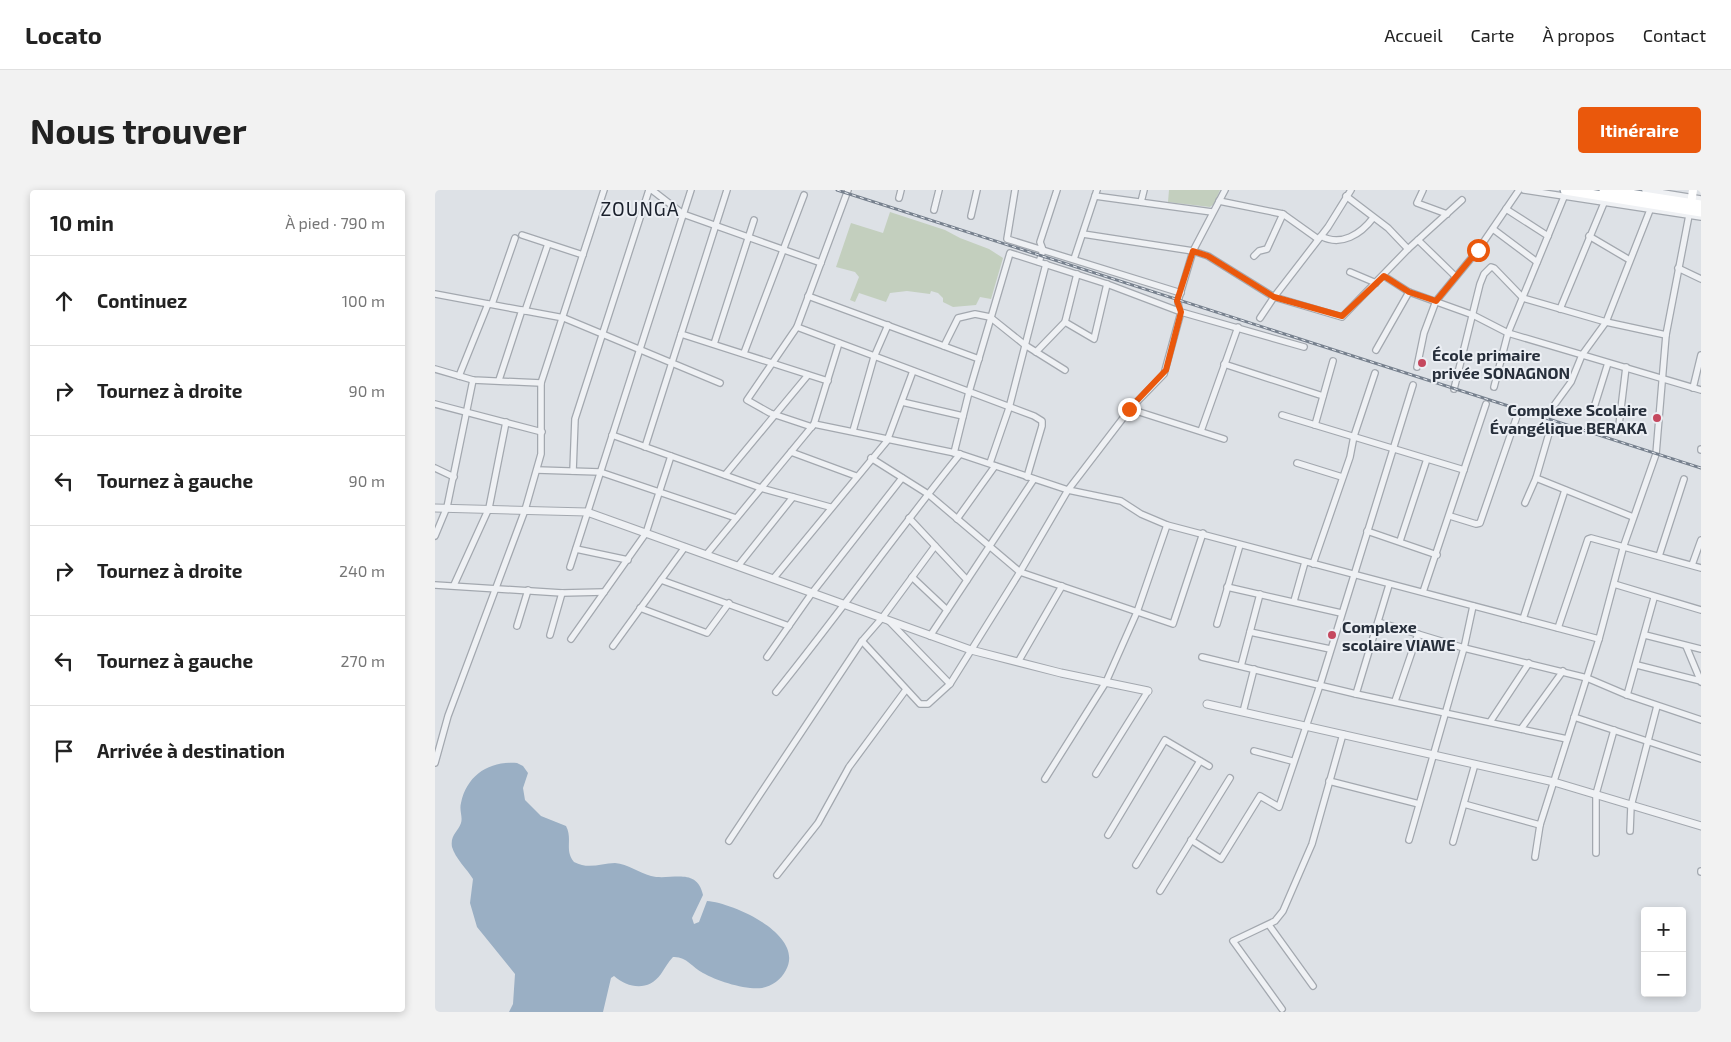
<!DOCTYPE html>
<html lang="fr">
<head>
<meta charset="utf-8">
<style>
	:root { --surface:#fff; --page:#f2f2f2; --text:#222; --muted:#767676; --line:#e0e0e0; --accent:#ea580c }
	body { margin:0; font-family:"Exo 2",sans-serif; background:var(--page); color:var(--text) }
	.controls { position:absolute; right:15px; bottom:15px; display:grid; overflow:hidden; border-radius:5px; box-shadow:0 2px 8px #0003 }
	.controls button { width:45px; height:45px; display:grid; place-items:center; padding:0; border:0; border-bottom:1px solid var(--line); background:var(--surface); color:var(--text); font:25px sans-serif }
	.stop { position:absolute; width:15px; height:15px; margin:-11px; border:4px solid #ea580c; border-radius:50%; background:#fff }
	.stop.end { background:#ea580c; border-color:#fff; box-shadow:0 1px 5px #0008 }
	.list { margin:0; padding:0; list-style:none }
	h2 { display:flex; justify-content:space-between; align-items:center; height:65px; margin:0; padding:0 20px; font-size:21px }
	h2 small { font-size:16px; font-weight:400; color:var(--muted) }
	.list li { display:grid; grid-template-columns:32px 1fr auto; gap:15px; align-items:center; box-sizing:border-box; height:90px; padding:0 20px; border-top:1px solid var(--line) }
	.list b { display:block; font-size:19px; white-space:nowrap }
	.list em { font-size:16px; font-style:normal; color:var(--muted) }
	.icon { flex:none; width:28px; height:28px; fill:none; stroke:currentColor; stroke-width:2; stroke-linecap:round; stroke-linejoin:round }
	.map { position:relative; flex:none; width:1266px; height:822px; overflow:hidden; border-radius:5px }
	header { display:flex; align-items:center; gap:30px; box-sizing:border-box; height:70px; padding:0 25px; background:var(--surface); border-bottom:1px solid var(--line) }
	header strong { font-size:24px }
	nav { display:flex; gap:28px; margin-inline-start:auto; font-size:18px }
	.intro { display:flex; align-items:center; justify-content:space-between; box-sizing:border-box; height:120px; padding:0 30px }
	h1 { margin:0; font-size:35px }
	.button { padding:12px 22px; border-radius:5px; background:var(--accent); color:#fff; font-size:18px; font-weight:700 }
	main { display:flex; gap:30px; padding:0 30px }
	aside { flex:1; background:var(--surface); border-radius:5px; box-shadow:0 2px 8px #0003 }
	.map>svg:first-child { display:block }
	.green { fill:#c3cfbe }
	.water { fill:#9aafc4 }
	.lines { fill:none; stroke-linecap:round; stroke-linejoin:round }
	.minor-casing { stroke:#a3a8af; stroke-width:8 }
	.tertiary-casing { stroke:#a3a8af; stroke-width:9 }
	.trunk-casing { stroke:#858f9b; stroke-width:11 }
	.minor { stroke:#eff1f4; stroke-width:5.5 }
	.tertiary { stroke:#eff1f4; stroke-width:7 }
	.secondary { stroke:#fff; stroke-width:8 }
	.trunk { stroke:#fff; stroke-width:9 }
	.rail-casing { stroke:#77818e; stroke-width:3 }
	.rail { stroke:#eceff4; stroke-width:1; stroke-dasharray:4; stroke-linecap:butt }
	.route { stroke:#ea580c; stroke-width:6 }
	.poi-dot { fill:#c5485e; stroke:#eceff4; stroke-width:2 }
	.labels { text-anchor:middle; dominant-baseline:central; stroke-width:4; stroke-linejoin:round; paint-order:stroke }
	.poi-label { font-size:16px; font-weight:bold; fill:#272f3b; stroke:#eceff4; text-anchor:start }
	.quarter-label { font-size:19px; letter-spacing:1px; fill:#1a202c; stroke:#eceff4 }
</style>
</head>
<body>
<header>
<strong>Locato</strong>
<nav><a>Accueil</a><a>Carte</a><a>À propos</a><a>Contact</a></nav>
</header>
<div class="intro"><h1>Nous trouver</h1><a class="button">Itinéraire</a></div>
<main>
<aside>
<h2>10 min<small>À pied · 790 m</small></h2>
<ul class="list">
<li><svg class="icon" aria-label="ahead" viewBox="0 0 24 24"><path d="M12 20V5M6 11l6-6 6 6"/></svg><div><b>Continuez</b></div><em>100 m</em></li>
<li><svg class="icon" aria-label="right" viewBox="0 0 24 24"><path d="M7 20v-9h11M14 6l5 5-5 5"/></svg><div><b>Tournez à droite</b></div><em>90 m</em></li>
<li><svg class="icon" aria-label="left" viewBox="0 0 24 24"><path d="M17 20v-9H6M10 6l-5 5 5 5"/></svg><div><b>Tournez à gauche</b></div><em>90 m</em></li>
<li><svg class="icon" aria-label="right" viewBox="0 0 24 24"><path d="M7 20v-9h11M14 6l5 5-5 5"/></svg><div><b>Tournez à droite</b></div><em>240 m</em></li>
<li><svg class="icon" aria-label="left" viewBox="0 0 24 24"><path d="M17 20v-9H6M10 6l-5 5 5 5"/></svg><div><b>Tournez à gauche</b></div><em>270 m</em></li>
<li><svg class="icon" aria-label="arrive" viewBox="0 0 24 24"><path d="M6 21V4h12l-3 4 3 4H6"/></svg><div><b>Arrivée à destination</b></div></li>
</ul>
</aside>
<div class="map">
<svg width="1266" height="822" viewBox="0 0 1266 822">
	<rect width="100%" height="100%" fill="#dde1e6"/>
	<g class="green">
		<path d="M734,0H785L779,14L775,17L733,12Z"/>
		<path d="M455,22L510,40L525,48L554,59L568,68L556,109L545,107L541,115L518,117L508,112V108L503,103L496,101L495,104L472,101L455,103L451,112L424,103L420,112L415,110L424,87L420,82L401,77L416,33L448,43Z"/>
	</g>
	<path class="water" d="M82,573L88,576L93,583L88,598L90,610L106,626L131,636C138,649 129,660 139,672C154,680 166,673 180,673C193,674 204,683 216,686C235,691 262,676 268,705L257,728L259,734L264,732L272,711C299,713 370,745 351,780C346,790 337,796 327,798C310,800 282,791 268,783C257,777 251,766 238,767C233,772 230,778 226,784C213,802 193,798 179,786L176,788L168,822H74L78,814L80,784L42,737L35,713L38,689C32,679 20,668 17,657C15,645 23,642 26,633C28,627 24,620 26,613C32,585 54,571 82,573Z"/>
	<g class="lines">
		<g class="minor-casing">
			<g id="minor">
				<path d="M217,0L248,24L386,73"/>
				<path d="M580,0L572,49L746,103"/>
				<path d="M988,0L982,13L1012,24"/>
				<path d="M1089,0L1266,27"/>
				<path d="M1210,0L1266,9"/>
				<path d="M660,6L777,22"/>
				<path d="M911,6L953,38L973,59"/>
				<path d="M464,8L466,0"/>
				<path d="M784,11L848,24L883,49L886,46C906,57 926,44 938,28"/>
				<path d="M706,12L709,0"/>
				<path d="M1071,19L1113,46"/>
				<path d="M499,20L504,0"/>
				<path d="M536,26L542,0"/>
				<path d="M1058,39L1102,72"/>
				<path d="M648,44L758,61L773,66L839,107L907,127L973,59L1027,10"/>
				<path d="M87,45L148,65"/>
				<path d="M1154,46L1193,69"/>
				<path d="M983,50L1020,86"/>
				<path d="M819,66L824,61L832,59L848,24"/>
				<path d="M639,69L662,0"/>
				<path d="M604,72L608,60L605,52L622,0"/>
				<path d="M1243,78L1266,89"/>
				<path d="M915,82L941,93"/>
				<path d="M949,86L974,102L1038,125L1073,143L1266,200"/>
				<path d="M0,104L129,128L285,193"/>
				<path d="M373,106L544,169"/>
				<path d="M57,114L80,48"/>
				<path d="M1125,119L1169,13"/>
				<path d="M744,120L743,111L758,61L790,0"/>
				<path d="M90,121L113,54"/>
				<path d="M825,128L839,107L893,37L916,0"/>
				<path d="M630,132L659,149L672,94"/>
				<path d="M362,137L599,226L607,231V236L592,287"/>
				<path d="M246,144L393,191"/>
				<path d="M279,154L319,30"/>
				<path d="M509,156L523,128L540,124L555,127L590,155L630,180"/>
				<path d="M941,160L974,102"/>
				<path d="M601,162L630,132L642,84"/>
				<path d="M309,163L369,5"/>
				<path d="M789,174L888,206"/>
				<path d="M982,177L989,143L1001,111L1043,60L1084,0"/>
				<path d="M0,179L38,190L106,193"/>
				<path d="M24,186L53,114"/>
				<path d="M64,190L87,120"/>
				<path d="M1059,197L1073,143L1129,7"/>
				<path d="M1258,198L1266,165"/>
				<path d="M1019,199L1045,94L1049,84L1056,77L1059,78L1088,108L1171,132L1231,145"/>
				<path d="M467,212L528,226"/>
				<path d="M0,214L107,242"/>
				<path d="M1120,214L1136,192L1147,165L1171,132L1215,20"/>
				<path d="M695,219L789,249"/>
				<path d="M1157,224L1173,173"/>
				<path d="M847,225L1029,280"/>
				<path d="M379,234L525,264L633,300L686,311L706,324L732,335L1164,449"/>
				<path d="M880,235L898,171"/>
				<path d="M1184,235L1191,177"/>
				<path d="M377,237L335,223L312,210L362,137L413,0"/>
				<path d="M418,241L439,167L453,135"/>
				<path d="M766,241L803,137"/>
				<path d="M177,245L326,298L395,317"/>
				<path d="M210,257L292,0"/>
				<path d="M1266,260V259"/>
				<path d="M356,262L421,286"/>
				<path d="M519,263L534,202L575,63L672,94L746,122L869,157"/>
				<path d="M436,268L493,304L585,382L738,434L768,343"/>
				<path d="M555,273L574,218L611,74"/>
				<path d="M862,273L907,287"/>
				<path d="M0,278L19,287"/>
				<path d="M102,280L165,282L301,328"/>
				<path d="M138,281L140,229L214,0"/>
				<path d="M290,285L373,185"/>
				<path d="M1101,288L1198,327"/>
				<path d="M1090,313L1101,288L1115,240"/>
				<path d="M1015,326L1041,334L1045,333L1082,226"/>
				<path d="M474,328L532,390"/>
				<path d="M522,329L560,276"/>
				<path d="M932,341L1002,365"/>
				<path d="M0,346L12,317L38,190"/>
				<path d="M965,351L992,269"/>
				<path d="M141,359L193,370"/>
				<path d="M271,365L379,234L404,153"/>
				<path d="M1224,366L1249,289"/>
				<path d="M878,374L915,267L919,246L940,183"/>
				<path d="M1257,375L1266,350"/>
				<path d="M303,376L358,307"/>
				<path d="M135,377L256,0"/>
				<path d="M477,387L512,420"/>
				<path d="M338,389L452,251L478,181"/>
				<path d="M226,390L354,436"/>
				<path d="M1179,394L1266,420"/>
				<path d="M0,395L127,403L169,402"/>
				<path d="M19,395L54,318L71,232"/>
				<path d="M792,397L906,423"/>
				<path d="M988,402L1051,214"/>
				<path d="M859,411L870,372"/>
				<path d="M205,418L272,443L294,413"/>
				<path d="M1088,429L1130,300"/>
				<path d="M454,431L515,494"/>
				<path d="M943,432L1029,458L1152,488L1192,505L1266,530"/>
				<path d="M782,434L805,355"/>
				<path d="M82,436L93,400"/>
				<path d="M1123,438L1153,349L1156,348L1266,378"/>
				<path d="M815,442L895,459"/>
				<path d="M115,445L127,403"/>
				<path d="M1210,445L1266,459"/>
				<path d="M495,446L599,289"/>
				<path d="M136,449L211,343L236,266"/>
				<path d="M427,451L485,514H493L515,494L585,382L633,300L695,219L729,184L746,122"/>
				<path d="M178,456L250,357"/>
				<path d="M1251,456L1266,492"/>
				<path d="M332,467L377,403L467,288"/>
				<path d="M767,467L921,504L1132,549"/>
				<path d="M583,472L627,396"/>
				<path d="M1202,475L1266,491"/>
				<path d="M806,476L825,404"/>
				<path d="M341,502C404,424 462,342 525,264"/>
				<path d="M921,504L954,395"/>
				<path d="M1192,505L1219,408"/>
				<path d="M960,511L983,444"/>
				<path d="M808,522L819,479"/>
				<path d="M1139,527L1266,569"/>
				<path d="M1055,532L1094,473"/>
				<path d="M1086,539L1128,481"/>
				<path d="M819,561L857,571"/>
				<path d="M0,573L13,526L90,320L106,264V193L169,0"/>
				<path d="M661,584L713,501"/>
				<path d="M610,589L671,492L702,422L732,335"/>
				<path d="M894,591L984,614"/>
				<path d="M1029,614L1105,635"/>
				<path d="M1195,641L1196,616L1222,516"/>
				<path d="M673,645L730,550L774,576"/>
				<path d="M756,650L786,669L825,606L844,617L885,495L978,195"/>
				<path d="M974,650L1029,458L1038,416"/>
				<path d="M294,651L427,451L447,428L500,356"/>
				<path d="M1018,652L1040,574"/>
				<path d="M1161,663V604L1179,540"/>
				<path d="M1100,667L1105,635L1164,449L1189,355L1221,264L1231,145L1255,20"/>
				<path d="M701,675L765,571"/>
				<path d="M1266,681V682"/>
				<path d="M342,685L383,633L414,577L470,501"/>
				<path d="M725,701L795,588"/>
				<path d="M834,735L878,796"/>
				<path d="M847,819L798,751L840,731L848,721L877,654L908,544"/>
			</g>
		</g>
		<g class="tertiary-casing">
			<g id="tertiary">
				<path d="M0,318L152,322L536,460L626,483L713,501"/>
				<path d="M772,514L1119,592L1266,636"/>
			</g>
		</g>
		<g class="trunk-casing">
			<g id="trunk">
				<path d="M1130,0L1266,22"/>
				<path d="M1169,0L1266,15"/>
			</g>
		</g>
		<use href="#minor" class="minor"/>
		<use href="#tertiary" class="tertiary"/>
		<path class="secondary" d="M1256,14L1258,0"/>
		<use href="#trunk" class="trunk"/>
		<g class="rail-casing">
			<path id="rail" d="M402,0L1266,278"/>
		</g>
		<use href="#rail" class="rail"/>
	</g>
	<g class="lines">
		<path class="route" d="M694,219L731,180L746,122L742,111L758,61L773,66L839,107L907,126L949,86L974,102L1001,111L1043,60"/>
	</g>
	<g class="poi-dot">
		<circle cx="987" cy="173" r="5"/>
		<circle cx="1222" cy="228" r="5"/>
		<circle cx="897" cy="445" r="5"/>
	</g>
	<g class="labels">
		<g class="poi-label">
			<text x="997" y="164">École primaire<tspan x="997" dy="18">privée SONAGNON</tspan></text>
			<text x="1212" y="219" text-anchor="end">Complexe Scolaire<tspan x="1212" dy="18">Évangélique BERAKA</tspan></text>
			<text x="907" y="436">Complexe<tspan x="907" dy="18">scolaire VIAWE</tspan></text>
		</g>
		<g class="quarter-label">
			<text x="205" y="18">ZOUNGA</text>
		</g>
	</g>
</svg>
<div class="controls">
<button>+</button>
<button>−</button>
</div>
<div class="stop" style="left:1043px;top:60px"></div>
<div class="stop end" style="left:694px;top:219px"></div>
</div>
</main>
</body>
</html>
